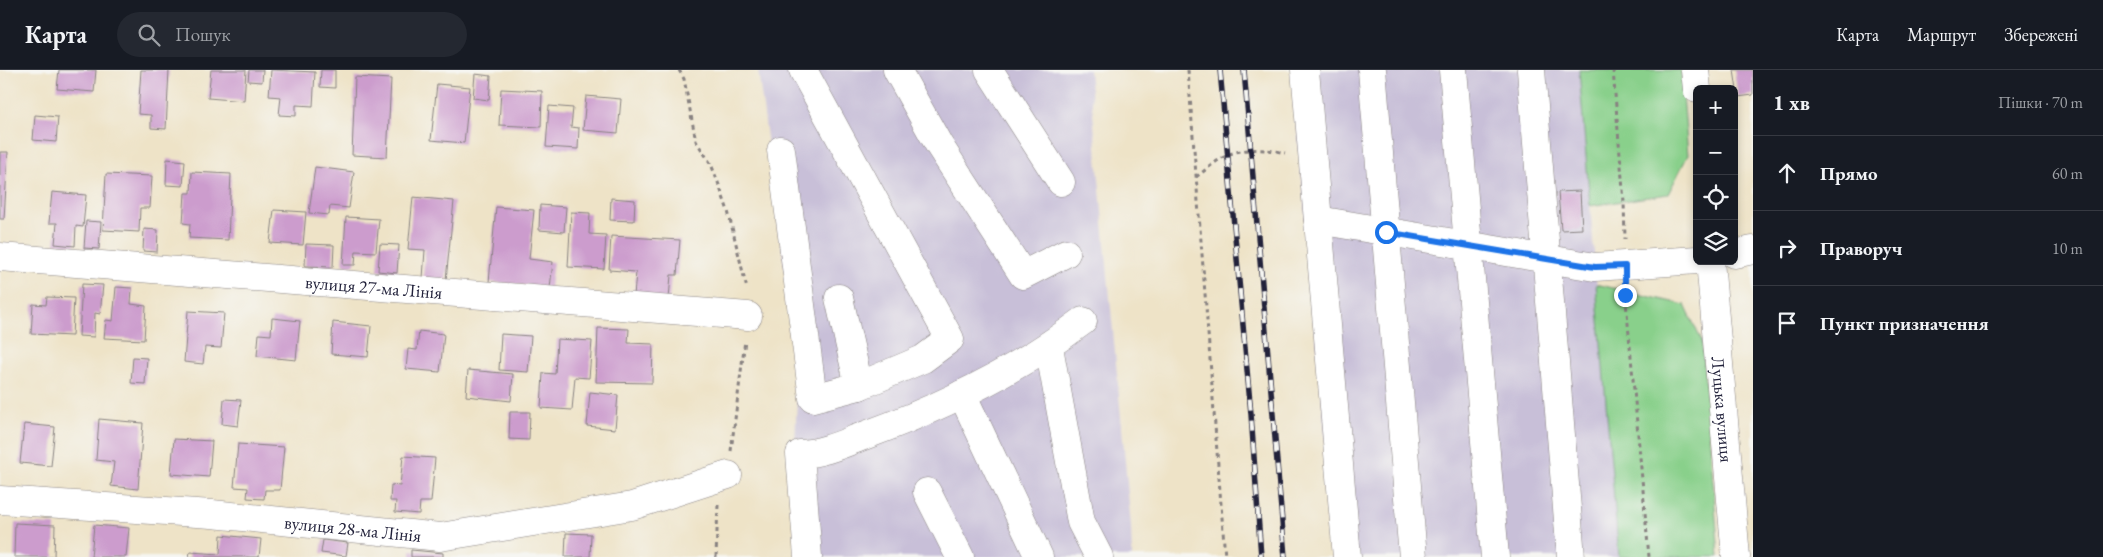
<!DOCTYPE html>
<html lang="uk">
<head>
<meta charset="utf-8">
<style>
	:root { --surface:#171b24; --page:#242831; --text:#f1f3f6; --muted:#9ea1a6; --line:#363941 }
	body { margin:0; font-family:"EB Garamond",serif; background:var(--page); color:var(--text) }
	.controls { position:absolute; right:15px; top:15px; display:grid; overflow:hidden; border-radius:8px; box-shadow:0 2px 8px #0003 }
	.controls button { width:45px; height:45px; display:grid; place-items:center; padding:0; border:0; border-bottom:1px solid var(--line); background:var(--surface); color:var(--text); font:25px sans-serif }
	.stop { position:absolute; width:15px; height:15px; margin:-11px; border:4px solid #1a73e8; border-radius:50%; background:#fff }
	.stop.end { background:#1a73e8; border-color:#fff; box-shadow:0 1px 5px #0008 }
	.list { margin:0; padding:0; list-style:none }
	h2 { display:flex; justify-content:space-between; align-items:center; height:65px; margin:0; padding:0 20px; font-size:21px }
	h2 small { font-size:16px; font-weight:400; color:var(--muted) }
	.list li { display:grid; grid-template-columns:32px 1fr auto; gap:15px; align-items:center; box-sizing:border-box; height:75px; padding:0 20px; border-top:1px solid var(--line) }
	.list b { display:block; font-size:19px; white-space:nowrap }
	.list em { font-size:16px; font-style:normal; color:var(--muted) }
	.icon { flex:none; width:28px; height:28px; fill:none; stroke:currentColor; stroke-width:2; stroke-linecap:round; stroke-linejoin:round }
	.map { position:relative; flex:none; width:1753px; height:487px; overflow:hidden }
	header { display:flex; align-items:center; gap:30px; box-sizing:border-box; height:70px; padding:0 25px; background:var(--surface); border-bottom:1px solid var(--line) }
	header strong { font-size:24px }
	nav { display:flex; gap:28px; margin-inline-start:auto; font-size:18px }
	.search { width:350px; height:45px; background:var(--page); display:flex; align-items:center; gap:12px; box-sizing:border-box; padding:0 18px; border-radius:28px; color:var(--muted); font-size:19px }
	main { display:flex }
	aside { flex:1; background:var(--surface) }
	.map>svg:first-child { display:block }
	.industrial { fill:#c8bfd8 }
	.green { fill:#89d08b; stroke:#567963 }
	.building { fill:#cc9ccd }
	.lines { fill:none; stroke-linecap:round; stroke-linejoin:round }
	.minor-casing { stroke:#888281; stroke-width:29 }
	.path { stroke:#888281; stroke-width:3; stroke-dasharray:4 4; stroke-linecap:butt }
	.minor { stroke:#fff; stroke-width:28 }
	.rail-casing { stroke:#22223b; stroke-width:5.5 }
	.rail { stroke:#f6f6f2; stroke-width:4; stroke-dasharray:11; stroke-linecap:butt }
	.route { stroke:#1a73e8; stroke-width:6 }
	.labels { text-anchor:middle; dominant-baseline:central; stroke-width:5; stroke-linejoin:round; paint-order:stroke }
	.street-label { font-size:18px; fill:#22223b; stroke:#f6f6f2 }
</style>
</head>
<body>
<header>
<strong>Карта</strong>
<div class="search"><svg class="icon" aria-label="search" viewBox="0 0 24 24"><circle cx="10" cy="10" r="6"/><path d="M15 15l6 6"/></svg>Пошук</div>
<nav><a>Карта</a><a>Маршрут</a><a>Збережені</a></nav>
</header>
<main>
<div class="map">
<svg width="1753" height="487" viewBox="0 0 1753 487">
	<rect width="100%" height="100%" fill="#f6f6f2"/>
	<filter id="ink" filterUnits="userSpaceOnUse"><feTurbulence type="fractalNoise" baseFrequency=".02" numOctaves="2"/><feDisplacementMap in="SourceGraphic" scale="10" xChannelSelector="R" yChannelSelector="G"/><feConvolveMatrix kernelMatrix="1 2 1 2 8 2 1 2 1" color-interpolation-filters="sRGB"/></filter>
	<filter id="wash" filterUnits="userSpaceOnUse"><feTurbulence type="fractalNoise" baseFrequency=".0096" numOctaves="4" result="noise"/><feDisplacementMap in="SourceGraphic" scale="20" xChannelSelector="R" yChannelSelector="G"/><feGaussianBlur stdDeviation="1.12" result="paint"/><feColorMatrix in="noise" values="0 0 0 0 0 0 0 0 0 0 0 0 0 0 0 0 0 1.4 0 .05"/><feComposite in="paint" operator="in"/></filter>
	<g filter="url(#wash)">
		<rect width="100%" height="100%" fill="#eee3c7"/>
		<g class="industrial">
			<path d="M758,0H1089L1131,456L1132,487H803L795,376L798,299Z"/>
			<path d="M1292,0H1579L1619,487H1336Z"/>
		</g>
		<g class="green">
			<path d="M1579,0H1681L1688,85L1668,124L1590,136Z"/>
			<path d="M1596,214L1685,235L1702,272L1719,487H1619Z"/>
		</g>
		<g id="blocks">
			<g class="building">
				<path d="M59,0H96L94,22L57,19Z"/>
				<path d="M141,0H169L166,59L151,58V45L138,44Z"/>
				<path d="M211,0H246L244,31L208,28Z"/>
				<path d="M249,0H263L262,12L248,11Z"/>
				<path d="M271,0L315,2L313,36L296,35V46L279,45L281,27L269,26Z"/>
				<path d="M321,0H335V18L320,17Z"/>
				<path d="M1734,0H1753V25L1738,27Z"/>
				<path d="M475,4L491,6L489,30L473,28Z"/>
				<path d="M355,7L391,9L387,87L352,85Z"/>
				<path d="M437,14L470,17L464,73L431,70Z"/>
				<path d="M501,19L542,21L541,57L499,55Z"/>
				<path d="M586,26L621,29L618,63L583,60Z"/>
				<path d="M549,36L573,38L571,57L579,58L578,79L546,77Z"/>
				<path d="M35,45L58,47L56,72L33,70Z"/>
				<path d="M0,82H8L4,149H0Z"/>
				<path d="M167,89L185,91L183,116L166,115Z"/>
				<path d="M315,97L354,102L349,138L330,136L329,145L309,143Z"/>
				<path d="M192,102L231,104L228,170L189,168L190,154L183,153L185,123H191Z"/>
				<path d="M106,104L152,106L150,138H140L139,162L103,160Z"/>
				<path d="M1580,121L1582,159L1561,160L1558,122Z"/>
				<path d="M52,122L86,125L83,157L76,156L75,176L55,174L57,153H49Z"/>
				<path d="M413,127L454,131L446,210L423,208L425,180L408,179Z"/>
				<path d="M611,128L635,130L634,151L610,150Z"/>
				<path d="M540,135L566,137L564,162L539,160Z"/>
				<path d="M496,137L534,140L529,189L553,192L550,218L489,212Z"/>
				<path d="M274,140L306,142L303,175L270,173Z"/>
				<path d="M571,142L590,143L589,164L606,165L604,199L568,197Z"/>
				<path d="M346,147L379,149L376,182L356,181L355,195H343Z"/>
				<path d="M86,151L101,152L99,179L84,178Z"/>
				<path d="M144,159L158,160L157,182L143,181Z"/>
				<path d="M611,166L680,170L677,205H671L669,229L634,226L636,202L609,200Z"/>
				<path d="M306,174L334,175L333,197L305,196Z"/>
				<path d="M380,174L399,175L397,203L378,201Z"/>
				<path d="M82,214L103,215L100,244L95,243L94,267L79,266Z"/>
				<path d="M116,217L132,218L131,234L146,236L144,270L104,268L106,250L113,251Z"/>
				<path d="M47,227L74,228L72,266L31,264L33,234L46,235Z"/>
				<path d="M188,241L224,243L221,278L205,277L203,294L184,292Z"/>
				<path d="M272,248L300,251L296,290L257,286L259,264L271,265Z"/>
				<path d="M333,252L371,256L368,287L331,284Z"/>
				<path d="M598,258L629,259L628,273L653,274L652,313L596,312Z"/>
				<path d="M419,261L444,264L440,302L406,299L408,279L417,280Z"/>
				<path d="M501,264L531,266L528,302L499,300Z"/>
				<path d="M557,269L592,271L589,308L575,307L572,340L541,338L543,303L555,304Z"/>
				<path d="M133,287L147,288L145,314L131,313Z"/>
				<path d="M468,300L513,304L511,331L466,326Z"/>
				<path d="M590,322L618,325L615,359L587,356Z"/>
				<path d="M224,329L241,330L238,356L222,354Z"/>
				<path d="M510,342H530L529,370L509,369Z"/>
				<path d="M99,349L143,353L138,419L111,416L114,392L96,390Z"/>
				<path d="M24,354L55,357L51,396L20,393Z"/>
				<path d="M174,369L212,371L209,407L171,404Z"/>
				<path d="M238,374L284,377L280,420H265L264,429L247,428L248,418L234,417Z"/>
				<path d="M403,386L435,388L431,432H420L419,444L395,442L396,431H390L391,415L400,416Z"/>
				<path d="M15,453L55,455L54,487H14Z"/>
				<path d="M94,455L129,458L126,487H91Z"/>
				<path d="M566,463L591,464L590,487H565Z"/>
				<path d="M221,465L261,469L259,487H189L190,482L220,484Z"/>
				<path d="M323,470L348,473L346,486L321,483Z"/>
				<path d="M411,480L443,483V487H411Z"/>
			</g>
		</g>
	</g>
	<g filter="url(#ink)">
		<use href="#blocks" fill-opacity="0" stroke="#888281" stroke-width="1"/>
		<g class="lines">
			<g class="minor-casing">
				<g id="minor">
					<path d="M897,0L939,75L1023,205L1066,183"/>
					<path d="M989,0L1061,112"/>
					<path d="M1305,0L1347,487"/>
					<path d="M1372,0L1413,487"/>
					<path d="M1453,0L1495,487"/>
					<path d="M1531,0L1571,487"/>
					<path d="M1695,0L1697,19"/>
					<path d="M781,80L813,328L859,316L923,289L950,269L803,0"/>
					<path d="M1318,150L1595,197L1697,190"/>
					<path d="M1734,184L1753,180"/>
					<path id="s1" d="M0,187L748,246"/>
					<path id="s2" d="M1710,191L1736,487"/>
					<path d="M839,228L859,316"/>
					<path d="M1049,277L1081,452L1099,487"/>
					<path d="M962,324L1039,487"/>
					<path d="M927,422L960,487"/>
					<path id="s3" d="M0,430L212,444L440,467L632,436L728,405"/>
					<path d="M808,487L800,384C824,383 844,373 866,365C942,337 1018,300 1083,251"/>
				</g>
			</g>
			<g class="path">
				<path d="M679,0L684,9L696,71L711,94L719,115L728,141L747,219"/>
				<path d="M1188,0L1225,487"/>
				<path d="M1613,0L1624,132L1625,169"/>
				<path d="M1196,107C1206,100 1215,91 1226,86C1242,77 1268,79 1285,83"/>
				<path d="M1625,220L1649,487"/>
				<path d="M731,381L745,270"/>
				<path d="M716,487L718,435"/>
			</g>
			<use href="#minor" class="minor"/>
			<g class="rail-casing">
				<g id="rail">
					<path d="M1220,0L1251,344L1261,487"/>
					<path d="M1244,0L1285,487"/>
				</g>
			</g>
			<use href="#rail" class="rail"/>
		</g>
	</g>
	<g class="lines" filter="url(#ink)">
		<path class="route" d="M1386,162L1595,197L1625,196V225"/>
	</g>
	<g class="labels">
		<g class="street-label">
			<text stroke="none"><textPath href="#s1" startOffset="375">вулиця 27-ма Лінія</textPath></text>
			<text stroke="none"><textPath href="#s2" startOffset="149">Луцька вулиця</textPath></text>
			<text stroke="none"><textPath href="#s3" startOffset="354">вулиця 28-ма Лінія</textPath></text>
		</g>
	</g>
</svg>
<div class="controls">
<button>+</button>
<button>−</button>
<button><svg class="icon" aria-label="locate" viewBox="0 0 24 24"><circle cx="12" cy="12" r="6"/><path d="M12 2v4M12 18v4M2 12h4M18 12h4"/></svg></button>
<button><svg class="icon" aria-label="layers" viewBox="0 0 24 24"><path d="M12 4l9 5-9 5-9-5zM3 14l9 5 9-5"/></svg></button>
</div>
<div class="stop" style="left:1386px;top:162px"></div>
<div class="stop end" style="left:1625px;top:225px"></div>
</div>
<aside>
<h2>1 хв<small>Пішки · 70 m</small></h2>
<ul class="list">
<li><svg class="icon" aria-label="ahead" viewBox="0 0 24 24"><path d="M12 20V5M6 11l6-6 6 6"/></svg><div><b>Прямо</b></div><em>60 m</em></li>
<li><svg class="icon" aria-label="right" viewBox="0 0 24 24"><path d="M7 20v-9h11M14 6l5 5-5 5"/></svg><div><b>Праворуч</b></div><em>10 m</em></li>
<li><svg class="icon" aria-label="arrive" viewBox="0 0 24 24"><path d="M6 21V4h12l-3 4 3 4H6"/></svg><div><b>Пункт призначення</b></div></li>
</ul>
</aside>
</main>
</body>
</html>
